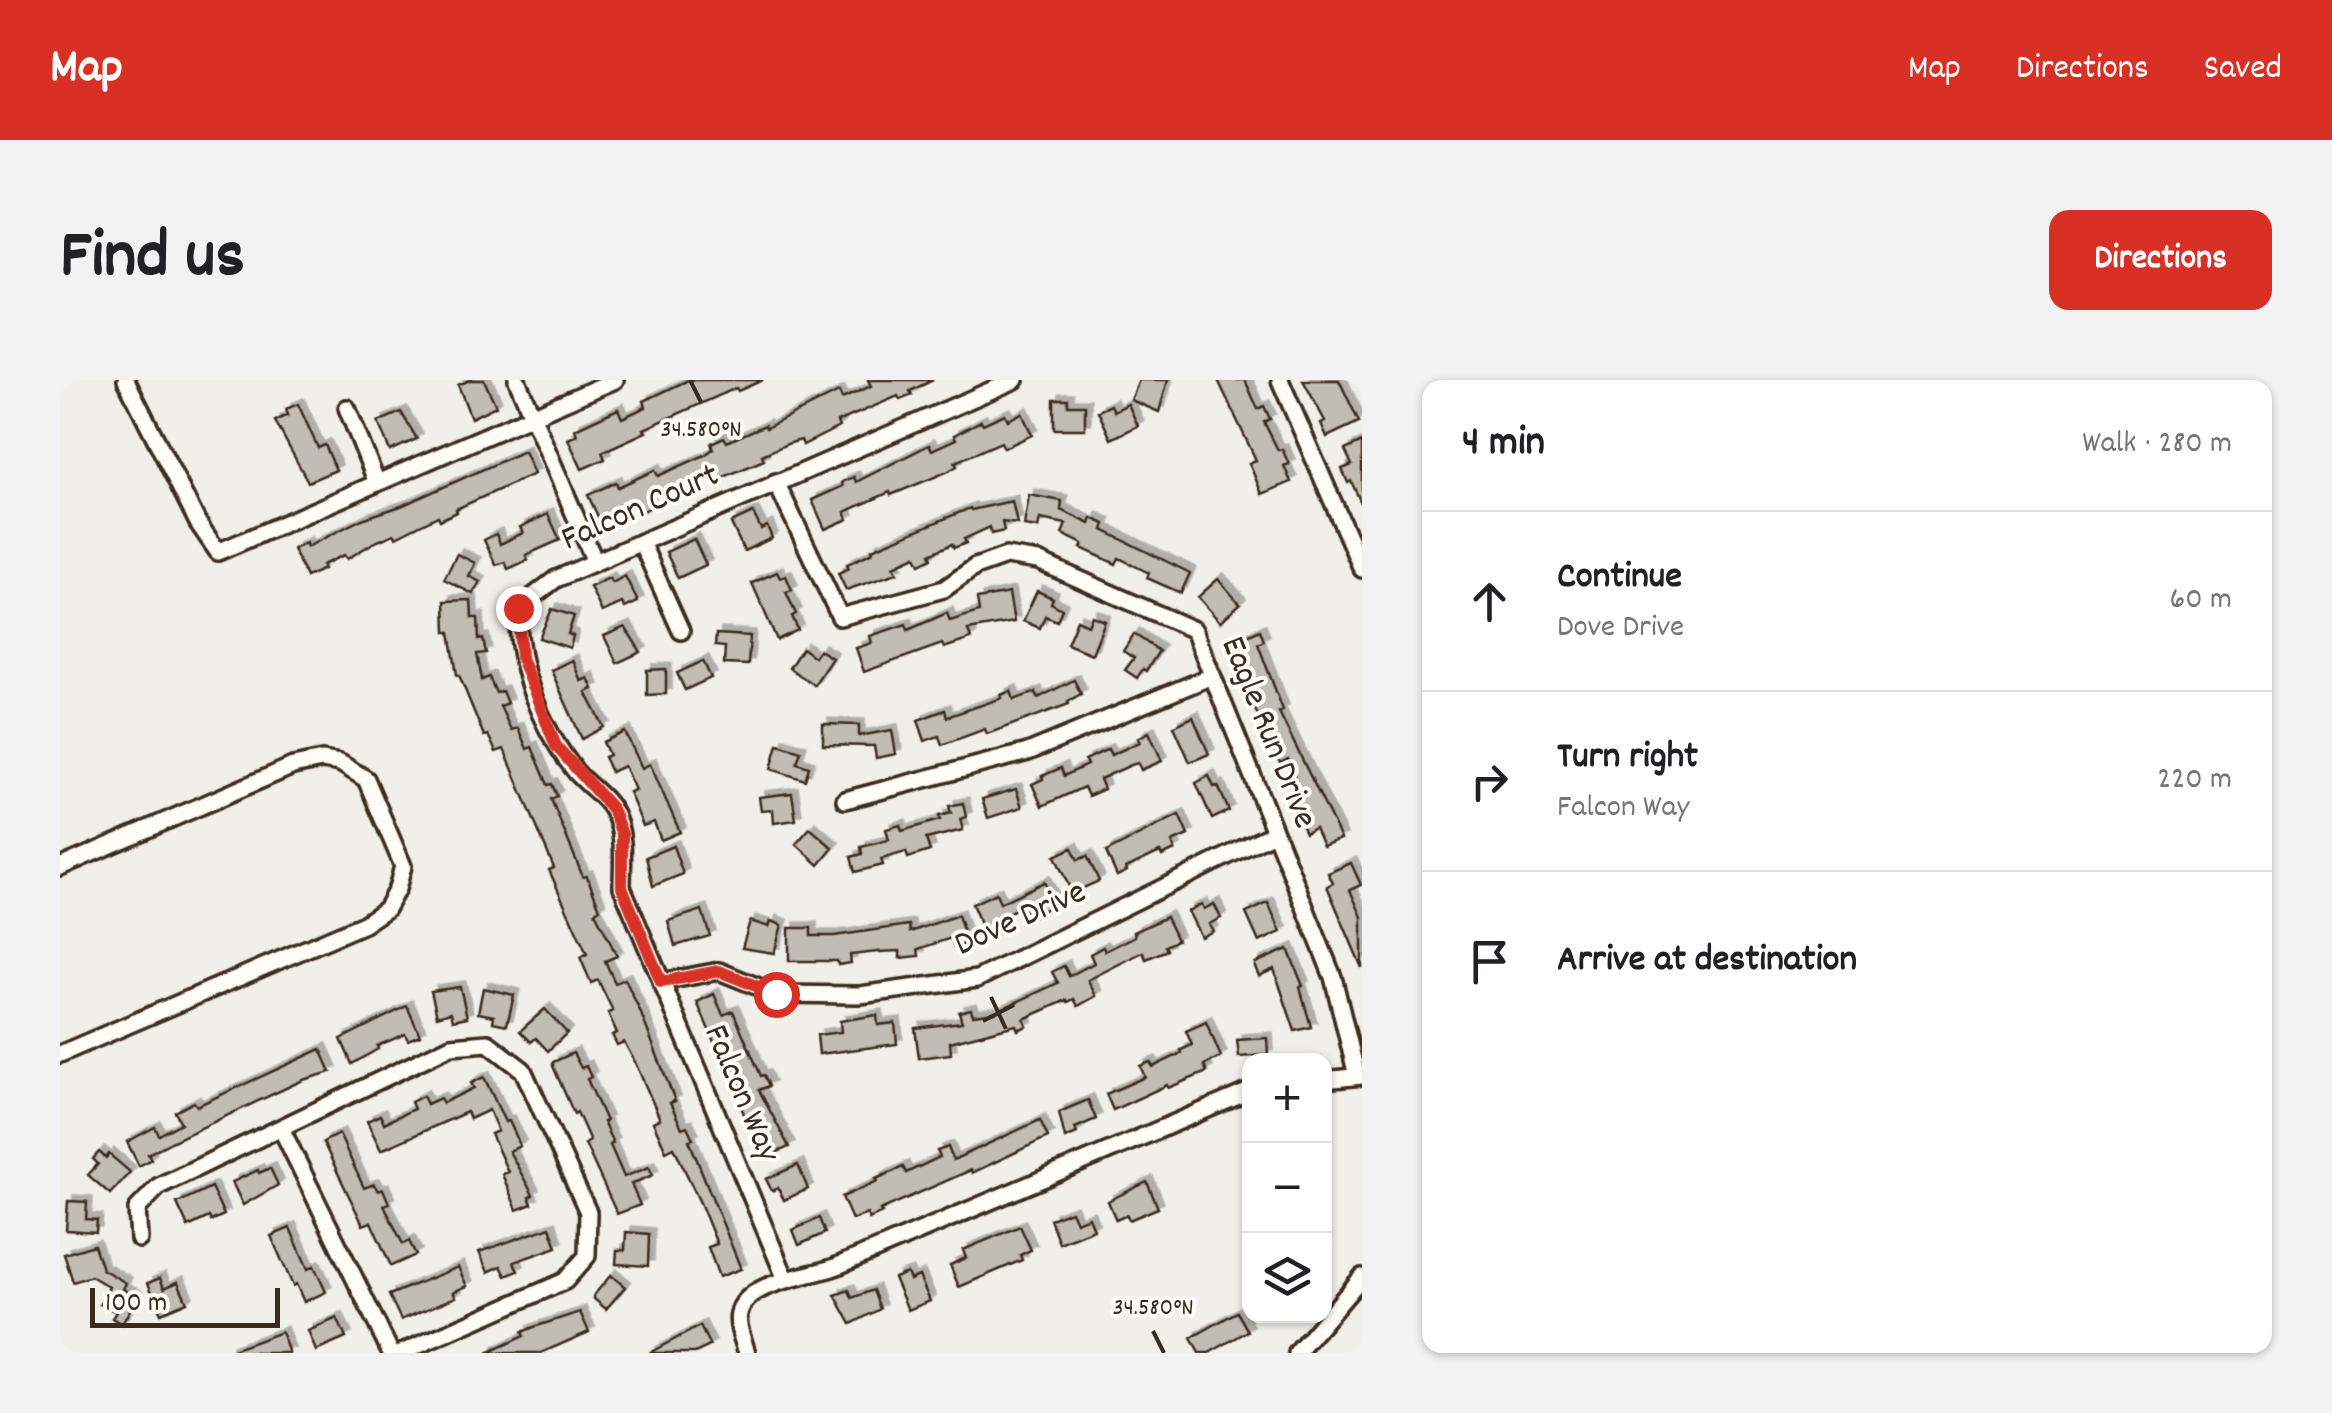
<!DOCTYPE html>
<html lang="en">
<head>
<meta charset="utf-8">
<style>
	:root { --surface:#fff; --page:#f2f2f2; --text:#202124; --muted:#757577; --line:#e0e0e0; --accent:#d93025 }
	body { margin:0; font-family:Dekko,sans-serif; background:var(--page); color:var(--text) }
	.controls { position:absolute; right:30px; bottom:30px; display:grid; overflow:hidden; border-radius:20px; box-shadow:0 2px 8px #0004 }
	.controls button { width:90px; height:90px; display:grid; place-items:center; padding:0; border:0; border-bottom:2px solid var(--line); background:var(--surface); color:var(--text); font:50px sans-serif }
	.scale { position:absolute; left:30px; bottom:25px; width:190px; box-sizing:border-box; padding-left:10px; border:5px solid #3b2a1e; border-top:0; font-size:28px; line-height:35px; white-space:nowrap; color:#3b2a1e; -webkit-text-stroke:8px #fdfcf7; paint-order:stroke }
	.stop { position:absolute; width:30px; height:30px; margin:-22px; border:8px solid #d93025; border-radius:50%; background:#fff }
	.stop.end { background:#d93025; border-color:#fff; box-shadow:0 2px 10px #0008 }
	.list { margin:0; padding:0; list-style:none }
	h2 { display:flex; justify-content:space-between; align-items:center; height:130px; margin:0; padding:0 40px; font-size:42px }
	h2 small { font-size:32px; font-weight:400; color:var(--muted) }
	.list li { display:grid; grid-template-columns:65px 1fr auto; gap:30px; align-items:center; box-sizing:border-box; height:180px; padding:0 40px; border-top:2px solid var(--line) }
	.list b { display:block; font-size:38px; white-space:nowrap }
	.list p { margin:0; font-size:32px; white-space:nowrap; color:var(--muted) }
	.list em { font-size:32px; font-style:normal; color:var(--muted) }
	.icon { flex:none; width:55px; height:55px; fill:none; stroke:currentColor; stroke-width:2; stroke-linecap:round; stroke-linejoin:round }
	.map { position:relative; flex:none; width:1302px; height:973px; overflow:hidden; border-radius:20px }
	header { display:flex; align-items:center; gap:60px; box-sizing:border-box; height:140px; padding:0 50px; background:var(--accent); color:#fff }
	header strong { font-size:48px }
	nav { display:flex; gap:55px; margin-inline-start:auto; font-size:35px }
	.intro { display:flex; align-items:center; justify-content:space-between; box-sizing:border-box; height:240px; padding:0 60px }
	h1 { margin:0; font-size:70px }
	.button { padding:25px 45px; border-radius:20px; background:var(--accent); color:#fff; font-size:35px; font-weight:700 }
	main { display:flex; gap:60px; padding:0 60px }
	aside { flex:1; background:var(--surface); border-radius:20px; box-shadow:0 2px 8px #0004 }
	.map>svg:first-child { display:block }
	.building { fill:#c1bcb4; stroke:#3b2a1e; stroke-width:2.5; filter:url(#shadow) }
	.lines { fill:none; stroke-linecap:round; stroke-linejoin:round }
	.minor-casing { stroke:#3b2a1e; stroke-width:22 }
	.minor { stroke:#fdfcf7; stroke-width:15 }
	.route { stroke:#d93025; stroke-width:12 }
	.ticks { fill:none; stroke:#3b2a1e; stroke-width:4 }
	.labels { text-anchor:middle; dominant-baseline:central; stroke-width:8; stroke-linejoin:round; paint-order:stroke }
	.street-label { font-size:35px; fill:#3b2a1e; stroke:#fdfcf7 }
	.ticks-label { font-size:25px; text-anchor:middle; fill:#3b2a1e; stroke:#fdfcf7; stroke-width:8; stroke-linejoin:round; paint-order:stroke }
</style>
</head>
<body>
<header>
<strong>Map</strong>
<nav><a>Map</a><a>Directions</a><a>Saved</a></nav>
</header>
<div class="intro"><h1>Find us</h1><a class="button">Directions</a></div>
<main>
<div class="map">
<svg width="1302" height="973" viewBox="0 0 1302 973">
	<defs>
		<filter id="shadow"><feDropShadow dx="5.5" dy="-5.5" stdDeviation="0" flood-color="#0004"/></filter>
	</defs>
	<rect width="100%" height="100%" fill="#f1efea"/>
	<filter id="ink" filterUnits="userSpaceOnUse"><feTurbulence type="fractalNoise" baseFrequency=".01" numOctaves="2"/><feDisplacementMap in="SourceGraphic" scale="20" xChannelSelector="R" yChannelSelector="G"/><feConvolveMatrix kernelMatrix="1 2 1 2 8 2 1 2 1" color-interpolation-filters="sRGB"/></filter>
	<g filter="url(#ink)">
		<g class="building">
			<path d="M410,0H424L436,26L411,38L398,5Z"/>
			<path d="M628,0H703L678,11L676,8L584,49L586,52L542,72L545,79L522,89L508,59L517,55L515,49L558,29L562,38L586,27L584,21Z"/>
			<path d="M808,0H873L850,11L852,15L840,20L838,16L777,42L779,47L743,65L741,60L727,64L702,75L704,80L657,100L655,97L616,115L613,107L587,118L591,127L579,133L575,125L540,141L528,115L556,102L558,107L595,90L598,96L645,75L653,69L651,63L664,57L667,62L705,45L706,48L779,12L782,19L811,6Z"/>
			<path d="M1079,0H1108L1099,32L1071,20Z"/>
			<path d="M1158,0H1185L1198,29L1204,26L1210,39L1204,42L1218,70L1222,69L1229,84L1224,86L1231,102L1202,114L1189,83L1196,80Z"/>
			<path d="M1243,0H1279L1299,42L1267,57L1261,43L1265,41Z"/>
			<path d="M994,19H1008V25H1025V49H994Z"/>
			<path d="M238,24L258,68L265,65L276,90L248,102L215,41L228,35L226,29Z"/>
			<path d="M1068,24L1078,46L1051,59L1038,31L1051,25L1054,31Z"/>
			<path d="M341,32L357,59L330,71L318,42Z"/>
			<path d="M962,33L972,55L944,68L941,62L895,82L897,86L887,92L831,115L830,112L785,132L788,139L765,149L752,120L783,106L782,102L794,97L796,102L869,65L872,70L896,59L894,55L921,41L923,44L945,34L948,40Z"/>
			<path d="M1302,62V125L1291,101L1288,103L1282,89L1292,85L1285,70Z"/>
			<path d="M464,71L474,94L396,129L397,132L380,140L378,136L336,157L334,154L313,163L287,179L284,175L262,185L264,189L246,197L233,169L246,163L247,167L302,139L341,126Z"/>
			<path d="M969,115L1002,121L1001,130L1030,144L1032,138L1045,144L1043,150L1130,193L1121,213L1087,198L1089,193L1059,178L1056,184L1021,168L1023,164L1002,154L1006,144L980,139L978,148L964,146Z"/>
			<path d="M952,121L957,144L942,142L944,151L931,154L930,147L904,159L906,163L894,168L892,164L870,174L872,178L860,184L856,176L834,186L837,193L786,210L778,193L789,188L787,184L813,172L812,169L910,128L911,130Z"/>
			<path d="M693,133L701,149L707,146L712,158L684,171L671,143Z"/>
			<path d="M488,134L500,160L466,175L468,180L448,189L445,182L436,185L424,160L436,154L440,164L463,153L460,147Z"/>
			<path d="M634,159L646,185L618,198L606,172Z"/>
			<path d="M397,174L415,183L409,196L420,202L413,214L384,199Z"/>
			<path d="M717,192L720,198L726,196L732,210L726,212L736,234L732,236L738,250L717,260L692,203Z"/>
			<path d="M565,196L578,222L565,228L562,223L542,232L530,207L549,198L552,203Z"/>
			<path d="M1158,199L1180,224L1160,242L1138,217Z"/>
			<path d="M977,211L993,218L991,223L1002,229L997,241L985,236L980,248L963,241Z"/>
			<path d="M949,213L954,242L908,250L911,259L884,268L882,264L804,292L796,268L812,263L810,256L846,244L848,250L887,233L890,241L919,232L917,219Z"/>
			<path d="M411,220L412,238H418L419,260L423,259L426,273L417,274L422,300L429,297L436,313L442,311L447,323L440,326L451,350L458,348L467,369L472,367L488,405L492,404L497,416L491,419L523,497L527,496L540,529L535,532L557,576L545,581L555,603L565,599L580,631L615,721L610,723L622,748L627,746L633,759L629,760L681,889L659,897L648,867L657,864L641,825L614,767L606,771L593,742L600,739L575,682L564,662L557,665L552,655L557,653L548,633L553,631L538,600L531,603L520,577L527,574L489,490L494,488L444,369L436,372L428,355L424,356L399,295H397L390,252H386L385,221Z"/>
			<path d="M492,229L514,236L508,254L513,256L510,268L479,258Z"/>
			<path d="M1032,236L1045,241L1032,274L1007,264L1017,240L1028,245Z"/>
			<path d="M565,247L581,272L557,283L544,256Z"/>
			<path d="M1200,250L1204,261L1198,264L1223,330L1219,332L1281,459L1263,466L1255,448L1245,453L1239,440L1244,438L1230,403L1236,400L1228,379L1220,383L1194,327L1200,325L1172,263Z"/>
			<path d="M656,254L690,256L688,285L664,284L665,267L655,266Z"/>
			<path d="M1074,254L1099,271L1086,291L1083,289L1077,298L1065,290L1074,278L1063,271Z"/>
			<path d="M742,268L754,277L759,270L772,278L754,305L729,288Z"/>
			<path d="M512,280L521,301L528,298L533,309L526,312L544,347L522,359L491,290Z"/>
			<path d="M643,281L651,298L625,310L617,293Z"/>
			<path d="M606,289V314L587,315V290Z"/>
			<path d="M1014,300L1021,314L1008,321L1009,324L927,354L925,349L882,365L879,356L865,361L858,340L885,330L887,337L942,318L941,315L951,311L954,320L976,312L978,318Z"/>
			<path d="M1133,337L1149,374L1130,382L1114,346Z"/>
			<path d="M763,344L799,345V356L832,350L836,374L816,378L814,366L763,365Z"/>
			<path d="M565,352L582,388L590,384L620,452L601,460L594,442L583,446L569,412L575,410L564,386L551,392L544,377L549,375L543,362Z"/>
			<path d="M1089,352L1102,381L1081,390L1078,383L1071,385L1040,399L1044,409L1028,416L1024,407L982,426L972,404L983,399L982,396L1001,388L1004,396L1027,385L1025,380L1048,369L1051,375L1080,362L1078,358Z"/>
			<path d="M718,364L741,371L737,383L749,387L745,400L711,389Z"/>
			<path d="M1149,396L1154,407L1158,406L1169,431L1152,439L1136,403Z"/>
			<path d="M956,409L962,427L928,438L922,419Z"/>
			<path d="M732,413L736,440L714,443L713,430L701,431L699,417Z"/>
			<path d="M903,423L906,437L900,439L903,450L866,459L870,471L848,478L846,472L821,479L823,485L795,492L791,477L802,474L801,467L829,460L826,449L840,445L842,451L880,440L879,436L891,433L889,426Z"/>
			<path d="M1119,435L1128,455L1112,462L1115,470L1102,476L1100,472L1066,488L1067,491L1057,496L1046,472Z"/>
			<path d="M750,448L773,468L759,485L736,464Z"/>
			<path d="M613,466L623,494L593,506L586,477Z"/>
			<path d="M1012,468L1018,480L1027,476L1039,501L1012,513L995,476Z"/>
			<path d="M1291,483L1301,505L1290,510L1302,537V588L1267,506L1273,503L1268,493Z"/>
			<path d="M984,502L995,523L968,540L962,526L936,538L942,551L927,558L912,524L936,513L940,523Z"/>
			<path d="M1208,523L1221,552L1199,562L1186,533Z"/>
			<path d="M1142,524L1144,529L1154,524L1161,538L1149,544L1153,551L1141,557L1128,531Z"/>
			<path d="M642,530L650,556L615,566L608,541Z"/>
			<path d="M898,535L907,563L894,568L891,558L858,569L859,576L840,578V571L818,572L790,575L791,583L778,585L777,581H729V548H751V556H774L849,545L850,552Z"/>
			<path d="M1106,537L1117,560L1105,566L1107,570L1086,579L1083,572L1028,600L1036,616L1018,626L1014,619L1008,622L1007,620L964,639L967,646L958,650L956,645L890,662L891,674L859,678L855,648L902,642L899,632L911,629L913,635L935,632L998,603L992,592L1004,586L1009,596L1034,583L1030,574L1043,567L1045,571L1075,556L1074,552Z"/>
			<path d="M690,541L709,547L711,541L722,545L714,573L682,568Z"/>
			<path d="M1228,569L1243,606L1240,607L1251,647L1235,651L1214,589L1199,596L1195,587V583Z"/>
			<path d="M400,607L407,637L393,640L391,632L377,636L371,611Z"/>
			<path d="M423,608L454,615L447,645L433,642L434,636L418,633Z"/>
			<path d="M654,614L663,635L673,631L701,696L704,695L709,706L699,710L729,767L709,776L702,759L695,763L674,708L681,705L668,675L661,678L637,622Z"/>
			<path d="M347,626L360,655L348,660L345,654L317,666L318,669L292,684L281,659Z"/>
			<path d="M485,629L507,653L488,671L476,658L471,662L460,651Z"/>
			<path d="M817,635L818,645L835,643L837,664L759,674L757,655L781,652L780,641Z"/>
			<path d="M1146,642L1161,677L1144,685L1147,692L1108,708L1107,705L1053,730L1046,714L1085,697L1080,686L1090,682L1093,687L1122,673L1121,670L1132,665L1126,651Z"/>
			<path d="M1207,658L1208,675L1179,677L1177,660Z"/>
			<path d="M261,669L271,692L243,700L113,761L88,774L91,779L79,786L67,762L95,747L99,755L121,743L115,732L134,722L137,726Z"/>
			<path d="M513,673L521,688L526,686L531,697L527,699L546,741L543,742L553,763L550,765L564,797L589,787L593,795L571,804L580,825L557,834L525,764L530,761L517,732L514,734L493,686V682Z"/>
			<path d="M424,697L445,742L449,741L456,756L460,766L449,771L473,815L469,817L472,824L457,830L442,794L448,792L431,754L438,751L429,730L410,739L407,732L321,770L307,741L320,735L324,743L354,729L351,722L363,716L367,724L380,718L383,723L414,708L411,703Z"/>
			<path d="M1028,720L1036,739L1015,748L1017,753L1005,758L999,732Z"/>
			<path d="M980,740L988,757L912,793L911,790L820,830L822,833L809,839L807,834L792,840L782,817L818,801L816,799L843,787L846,793L880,777L877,771L888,767L893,780Z"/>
			<path d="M279,754L304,808L314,804L318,811L323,809L329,823L324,825L335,848L343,864L349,861L356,875L331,886L311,842L303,845L263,762Z"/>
			<path d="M39,772L46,778L49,774L70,792L50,814L28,795L38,784L33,779Z"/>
			<path d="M738,785L748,809L724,820L718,808L712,811L706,799Z"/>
			<path d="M210,788L218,805L183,825L172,802L198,790L199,793Z"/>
			<path d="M1087,802L1098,828L1069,840L1067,835L1056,840L1048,821Z"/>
			<path d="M151,807L164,835L151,841L149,837L128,847L117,823Z"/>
			<path d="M8,821L27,822L26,839L37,840L36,852L6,850Z"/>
			<path d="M1011,831L1016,842L1029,837L1034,849L999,863L990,839Z"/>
			<path d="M759,838L765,853L739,865L733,850Z"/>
			<path d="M960,846L971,870L960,875L962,880L899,907L890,885L906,878L903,870Z"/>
			<path d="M490,847L497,867L454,882L458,891L446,896L441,886L428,892L419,872Z"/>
			<path d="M230,848L248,889L254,886L266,912L244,922L236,904L233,906L211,856Z"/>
			<path d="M566,852L589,854L588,886L556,884L557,870H565Z"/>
			<path d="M34,865L42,889L66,903L63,909L77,917L62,944L52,938L56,932L40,924L49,907L31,896L13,902L4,874Z"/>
			<path d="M398,887L407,906L393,912L396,917L341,940L329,915Z"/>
			<path d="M847,893L850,900L859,896L870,921L848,930L834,898Z"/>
			<path d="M551,895L565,907L546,929L534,919V915Z"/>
			<path d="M100,898L104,908L118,902L127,922L101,933L88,903Z"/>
			<path d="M789,910L792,918L813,910L820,929L791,944L775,915Z"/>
			<path d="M520,932L529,952L481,973H427L464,956L462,952L474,947Z"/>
			<path d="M1177,932L1188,951L1149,973H1139L1131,958Z"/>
			<path d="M277,938L286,958L256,971L248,951Z"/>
			<path d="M640,946L650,966L635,973H589Z"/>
			<path d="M221,952L229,973H167V972Z"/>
		</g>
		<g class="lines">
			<g class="minor-casing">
				<g id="minor">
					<path d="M66,0L138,143L158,172L555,0"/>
					<path d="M457,0L535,182"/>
					<path d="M1220,0L1302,189"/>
					<path d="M287,28L317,103"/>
					<path d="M716,102L780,237L884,209L915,187L946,176L978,181L1134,250L1273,597L1297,696"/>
					<path d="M581,162L621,251"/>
					<path d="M785,420L968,372L1152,296"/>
					<path d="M0,487L233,386L262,380L280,383L306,399L343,486L337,509L326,529L304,544L0,674"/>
					<path d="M601,602L659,591L716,614L800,615L917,599L1214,453"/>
					<path d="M1264,700L1302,696"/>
					<path d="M221,748L331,973"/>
					<path d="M79,859L77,829L99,806L391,666L428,663L463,690L528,832L527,876L505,901L341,973"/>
					<path d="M725,897L562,507C562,482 566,454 553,431C545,416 527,405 516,392C480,347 456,286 458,228L496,199L955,0"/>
					<path d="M687,973C684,962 676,945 679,934C685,901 749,897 775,887L1190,711"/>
					<path d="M1237,973L1302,897"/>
				</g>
			</g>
			<use href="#minor" class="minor"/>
		</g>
	</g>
	<g class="lines" filter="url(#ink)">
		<path class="route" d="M458,228L461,278L496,366L552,429L562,454V507L601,602L659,591L716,614"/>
	</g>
	<path class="ticks" d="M630,0L641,22M931,617L946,649M923,641L954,625M1093,951L1104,973"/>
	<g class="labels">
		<g class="street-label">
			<text transform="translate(581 129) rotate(-24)">Falcon Court</text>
			<text transform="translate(1207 353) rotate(68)">Eagle Run Drive</text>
			<text transform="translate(961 540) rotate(-24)">Dove Drive</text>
			<text transform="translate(680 714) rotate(67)">Falcon Way</text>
		</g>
	</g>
	<g class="ticks-label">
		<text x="641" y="56">34.580°N</text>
		<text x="1093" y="934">34.580°N</text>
	</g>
</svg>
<div class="controls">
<button>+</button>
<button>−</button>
<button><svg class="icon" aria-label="layers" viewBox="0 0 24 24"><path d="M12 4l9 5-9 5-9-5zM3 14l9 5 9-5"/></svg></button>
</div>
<div class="scale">100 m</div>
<div class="stop" style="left:716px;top:614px"></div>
<div class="stop end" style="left:458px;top:228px"></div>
</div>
<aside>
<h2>4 min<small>Walk · 280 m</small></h2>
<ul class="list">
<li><svg class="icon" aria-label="ahead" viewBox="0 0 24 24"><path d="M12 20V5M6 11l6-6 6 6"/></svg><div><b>Continue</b><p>Dove Drive</p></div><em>60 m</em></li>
<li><svg class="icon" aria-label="right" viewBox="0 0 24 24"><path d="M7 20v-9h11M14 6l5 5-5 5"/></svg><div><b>Turn right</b><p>Falcon Way</p></div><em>220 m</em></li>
<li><svg class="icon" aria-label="arrive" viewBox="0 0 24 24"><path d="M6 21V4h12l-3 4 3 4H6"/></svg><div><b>Arrive at destination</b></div></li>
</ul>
</aside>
</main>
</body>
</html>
